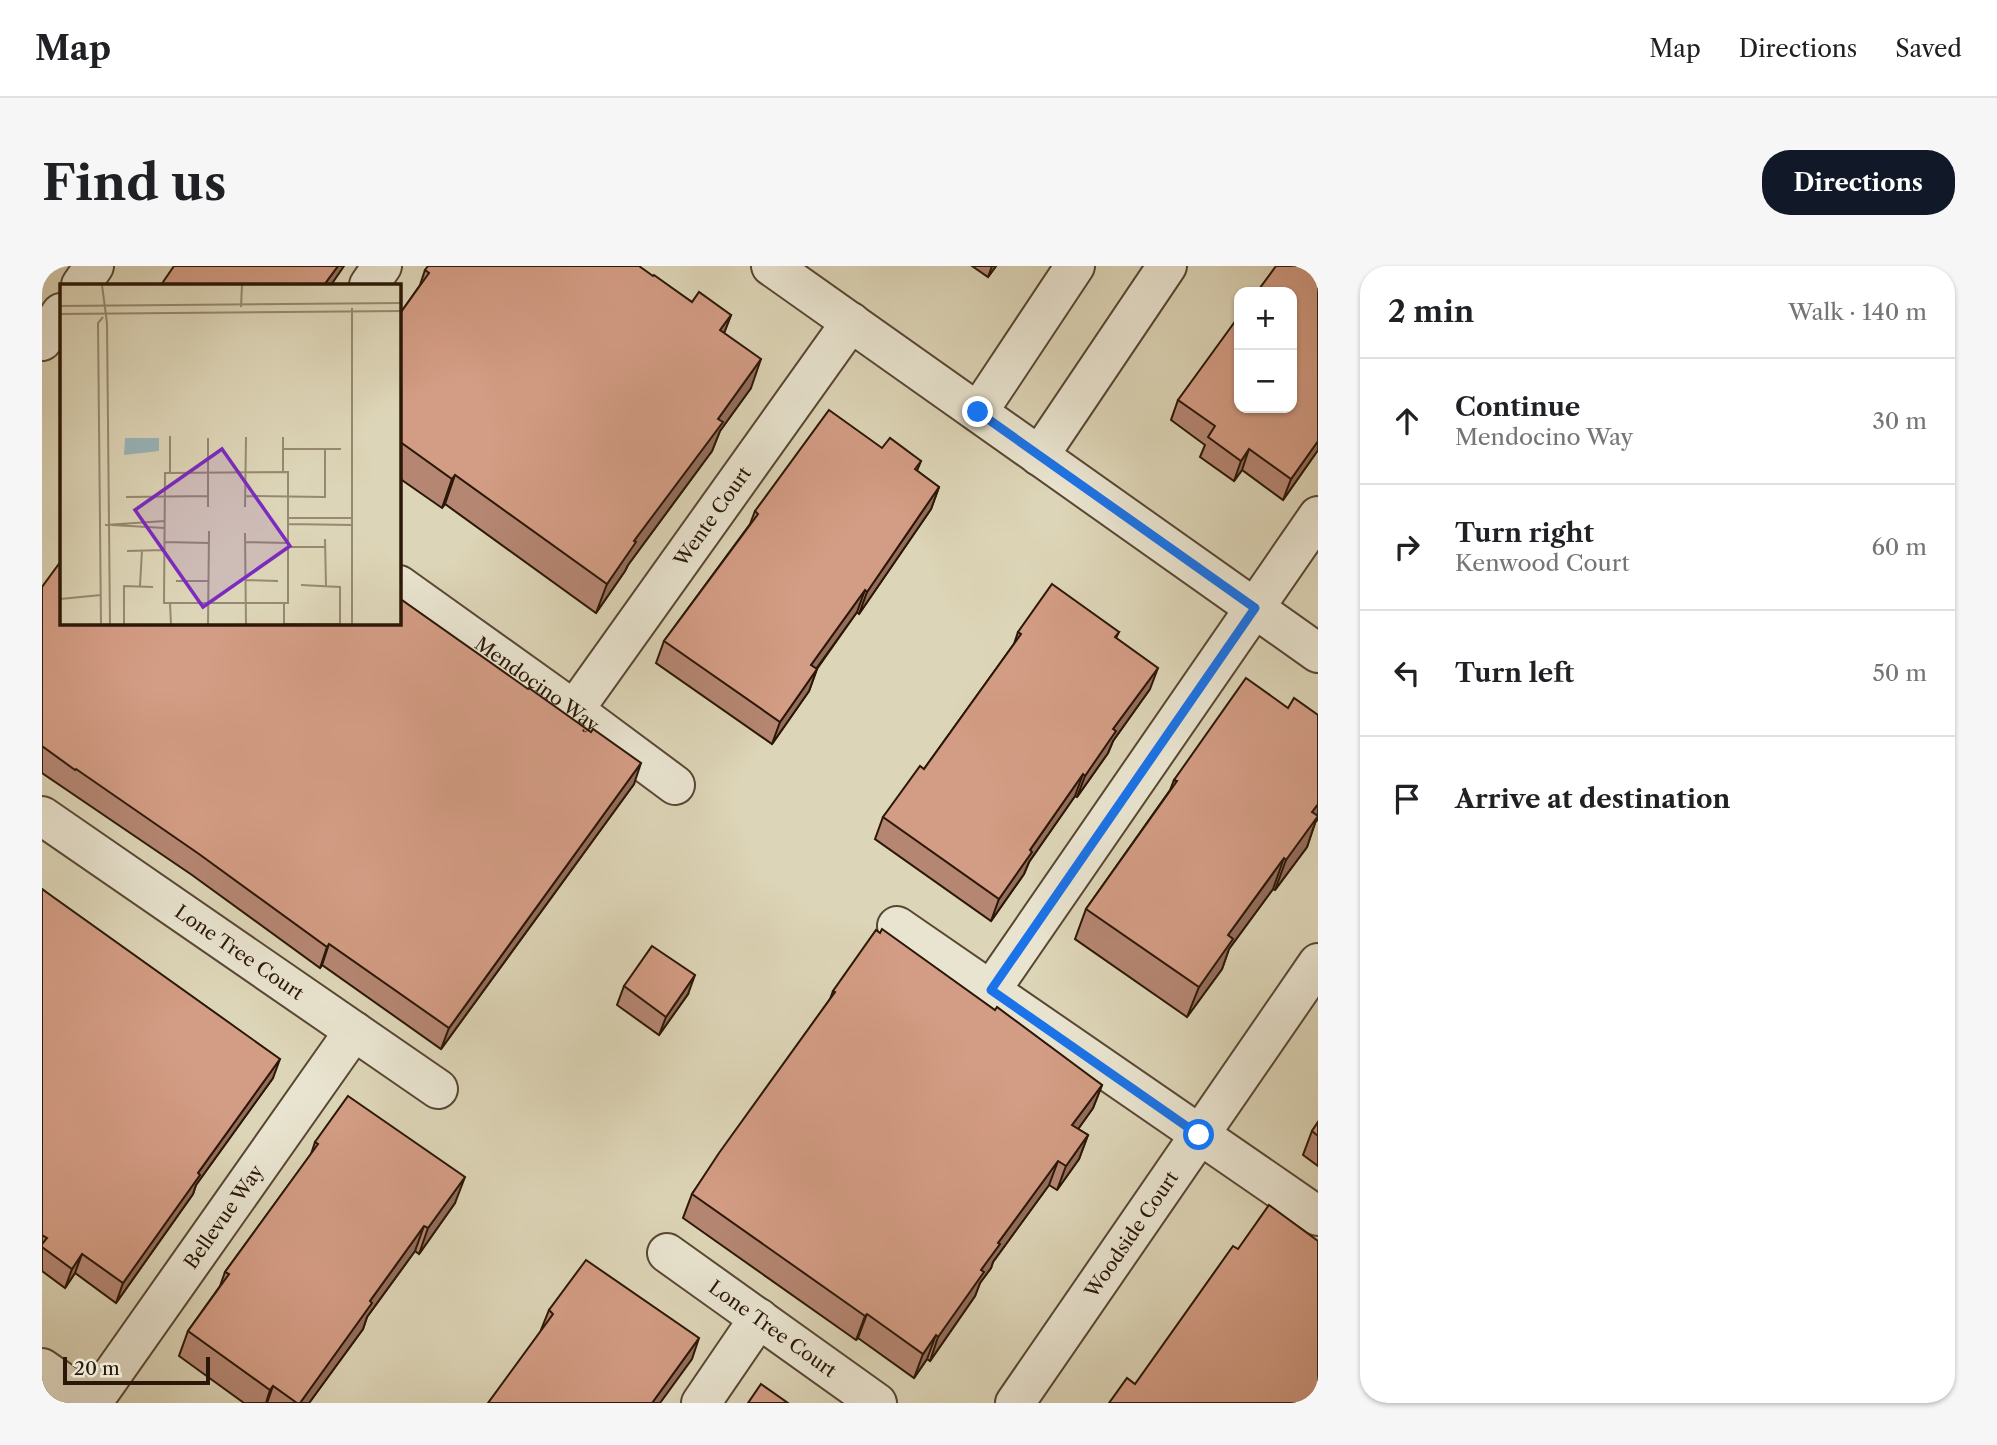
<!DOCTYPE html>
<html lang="en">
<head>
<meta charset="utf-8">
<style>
	:root { --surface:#fff; --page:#f6f6f6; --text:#202124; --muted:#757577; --line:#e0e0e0; --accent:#111827 }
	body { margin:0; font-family:"Libre Caslon Text",serif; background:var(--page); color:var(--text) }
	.controls { position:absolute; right:21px; top:21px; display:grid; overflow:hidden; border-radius:14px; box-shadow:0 2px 5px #0004 }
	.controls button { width:63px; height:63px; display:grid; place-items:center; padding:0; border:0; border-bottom:2px solid var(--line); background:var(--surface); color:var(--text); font:35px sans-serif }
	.scale { position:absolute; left:21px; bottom:18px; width:147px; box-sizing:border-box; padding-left:7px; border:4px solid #2b1707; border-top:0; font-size:19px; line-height:24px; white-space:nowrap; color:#2b1707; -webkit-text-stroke:5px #e9e4d0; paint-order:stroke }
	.stop { position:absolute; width:21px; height:21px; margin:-16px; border:5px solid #1a73e8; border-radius:50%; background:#fff }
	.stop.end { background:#1a73e8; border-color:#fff; box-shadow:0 2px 7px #0008 }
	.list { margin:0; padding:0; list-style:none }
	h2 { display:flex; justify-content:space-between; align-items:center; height:91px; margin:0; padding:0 28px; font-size:30px }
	h2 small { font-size:23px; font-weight:400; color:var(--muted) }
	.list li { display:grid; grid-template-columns:46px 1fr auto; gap:21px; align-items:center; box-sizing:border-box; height:126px; padding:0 28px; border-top:2px solid var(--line) }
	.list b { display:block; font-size:26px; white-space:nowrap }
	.list p { margin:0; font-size:23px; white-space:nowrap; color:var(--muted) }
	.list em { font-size:23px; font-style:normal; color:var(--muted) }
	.icon { flex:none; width:38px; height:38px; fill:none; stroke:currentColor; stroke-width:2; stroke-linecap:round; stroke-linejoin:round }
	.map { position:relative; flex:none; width:1276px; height:1137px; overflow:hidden; border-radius:28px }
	header { display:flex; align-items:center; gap:42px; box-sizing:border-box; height:98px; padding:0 35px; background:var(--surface); border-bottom:2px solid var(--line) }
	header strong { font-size:33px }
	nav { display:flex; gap:38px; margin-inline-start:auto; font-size:24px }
	.intro { display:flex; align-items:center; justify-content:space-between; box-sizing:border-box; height:168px; padding:0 42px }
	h1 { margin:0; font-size:49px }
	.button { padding:18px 32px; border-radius:28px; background:var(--accent); color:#fff; font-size:24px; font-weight:700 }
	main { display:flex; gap:42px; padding:0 42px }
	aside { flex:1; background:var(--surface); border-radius:28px; box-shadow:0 2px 5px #0004 }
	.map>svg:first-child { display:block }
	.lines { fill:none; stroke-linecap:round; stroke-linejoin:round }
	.street-casing { stroke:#584633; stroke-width:42 }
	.street { stroke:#e9e4d0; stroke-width:38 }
	.wall { fill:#b58672; stroke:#2b1707; stroke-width:2 }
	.shaded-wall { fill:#946d5c; stroke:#2b1707; stroke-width:2 }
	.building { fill:#d39c84; stroke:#2b1707; stroke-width:2 }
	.route { stroke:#1a73e8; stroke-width:9 }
	.labels { text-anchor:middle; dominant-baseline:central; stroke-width:5; stroke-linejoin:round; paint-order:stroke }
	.street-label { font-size:19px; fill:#2b1707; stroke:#e9e4d0 }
	.inset-road { fill:none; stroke:#968971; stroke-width:2 }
	.view { fill:#7b2cbf; fill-opacity:0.15; stroke:#7b2cbf; stroke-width:3.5 }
	.inset-edge { fill:none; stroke:#2b1707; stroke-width:3.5 }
</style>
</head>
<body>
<header>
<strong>Map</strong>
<nav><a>Map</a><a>Directions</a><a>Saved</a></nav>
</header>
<div class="intro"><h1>Find us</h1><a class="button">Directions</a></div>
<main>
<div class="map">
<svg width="1276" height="1137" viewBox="0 0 1276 1137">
	<rect width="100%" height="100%" fill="#ddd5b7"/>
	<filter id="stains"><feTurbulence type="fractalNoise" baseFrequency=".00286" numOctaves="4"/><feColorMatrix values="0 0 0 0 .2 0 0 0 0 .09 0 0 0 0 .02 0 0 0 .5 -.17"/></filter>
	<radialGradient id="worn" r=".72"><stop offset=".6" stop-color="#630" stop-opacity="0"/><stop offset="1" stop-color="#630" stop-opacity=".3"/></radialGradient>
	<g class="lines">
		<g class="street-casing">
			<g id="street">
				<path d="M729,0L1276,387"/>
				<path d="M39,19L52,0"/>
				<path d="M327,19L340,0"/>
				<path d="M0,75L19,47"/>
				<path d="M936,146L1033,0"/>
				<path d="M997,190L1125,0"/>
				<path id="s1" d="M357,319L532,444L633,519"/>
				<path id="s2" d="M532,444L809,56"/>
				<path id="s3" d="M0,550L396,823"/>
				<path d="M855,660L1276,950"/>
				<path d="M949,724L1276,250"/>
				<path id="s4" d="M625,987L835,1137"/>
				<path d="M0,1102L50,1137"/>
				<path id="s5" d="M50,1137L312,765"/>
				<path d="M659,1137L717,1052"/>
				<path id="s6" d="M973,1137L1276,697"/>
			</g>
		</g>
		<use href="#street" class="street"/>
	</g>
	<g class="wall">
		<path d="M930,0H954L946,11Z"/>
		<path d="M383,4L611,10L650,36L689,49L682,67L709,122L678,165L670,185L586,299L583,305L554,347L403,238L400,242L357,212V49L378,19Z"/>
		<path d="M1136,134L1276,184L1241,234L1200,204L1192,215L1158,191L1163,179L1129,154Z"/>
		<path d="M840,182L879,195L875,205L897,221L889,243L817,348L815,346L775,403L767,425L730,478L614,397L622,375L708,258L713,245Z"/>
		<path d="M0,321L592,518L399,783L280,699L278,702L150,609L0,507Z"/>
		<path d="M976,366H1077L1074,372L1108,423L1071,475L1066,487L1035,531L1033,530L987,596L982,608L949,655L833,573L841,551L882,503L972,378Z"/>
		<path d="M1132,514L1273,557L1265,581L1233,624L1231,623L1187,683L1180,703L1145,751L1033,673L1044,643L1128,524Z"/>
		<path d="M0,623L231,812L154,919L151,928L74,1037L33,1007L23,1022L0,1005Z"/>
		<path d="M582,720L646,728L617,769L575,739Z"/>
		<path d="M791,725L953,744L1060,819L1051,842L1036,863L1046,869L1037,893L1015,924L1007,919L951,996L949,1002L938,1017L933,1030L888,1095L885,1093L872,1112L816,1072L814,1074L641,952L650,928L788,733Z"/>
		<path d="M1276,856V900L1261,889L1270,865Z"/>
		<path d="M273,876L413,937L377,988L373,985L325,1051L321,1063L267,1137H202L137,1090L146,1065L178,1020L183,1006L269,888Z"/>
		<path d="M507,1044L650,1093L499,1064Z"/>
	</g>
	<g class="shaded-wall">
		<path d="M296,0H302L289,19H282Z"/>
		<path d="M950,0H954L946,11Z"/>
		<path d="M689,49L678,78V64Z"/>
		<path d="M719,93L709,122L678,165L670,185L586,299L583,305L554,347L565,318L592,275L676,153Z"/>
		<path d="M1276,175V184L1241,234L1249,213Z"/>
		<path d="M1207,183L1200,204L1192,215L1199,195Z"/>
		<path d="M413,209L403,238L400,242L410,213Z"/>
		<path d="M897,221L889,243L817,348L825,326Z"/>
		<path d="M823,324L815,346L761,421L769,399Z"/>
		<path d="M1116,402L1108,423L1071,475L1066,487L1035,531L1043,510L1071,463Z"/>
		<path d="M775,403L767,425L730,478L738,456Z"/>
		<path d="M599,497L592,518L399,783L407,762Z"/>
		<path d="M1041,508L1033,530L987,596L982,608L949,655L957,633L988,584Z"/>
		<path d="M1276,538V553L1273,557L1265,581L1233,624L1244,594L1270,546Z"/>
		<path d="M1242,592L1231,623L1187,683L1180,703L1145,751L1157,721L1186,669Z"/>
		<path d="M287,678L280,699L278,702L285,681Z"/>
		<path d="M653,709L646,728L617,769L624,751Z"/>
		<path d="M238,793L231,812L154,919L151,928L74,1037L81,1017L156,907Z"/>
		<path d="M1060,819L1051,842L1022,883L1030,859Z"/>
		<path d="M1046,869L1037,893L1015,924L1024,900Z"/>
		<path d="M1016,895L1007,919L951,996L949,1002L938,1017L933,1030L888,1095L896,1071L939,1004L956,977Z"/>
		<path d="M423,911L413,937L377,988L386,962Z"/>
		<path d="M382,960L373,985L325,1051L321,1063L267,1137H258L328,1035Z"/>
		<path d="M40,988L33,1007L23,1022L30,1003Z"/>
		<path d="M825,1048L816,1072L814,1074L823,1050Z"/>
		<path d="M894,1069L885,1093L872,1112L881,1088Z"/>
		<path d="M657,1072L650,1093L618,1137H610Z"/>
		<path d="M231,1120L225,1137H224L228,1124Z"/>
	</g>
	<g class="building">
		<path d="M132,0H296L282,19H119Z"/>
		<path d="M386,0H597L611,10L612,9L650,36L657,26L689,49L678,64L719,93L676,153L681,156L592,275L594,276L565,318L413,209L410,213L357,175V49L387,7L383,4Z"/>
		<path d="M1234,0H1276V175L1249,213L1207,183L1199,195L1166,171L1173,160L1136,134L1197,50V142H1250V26H1215Z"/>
		<path d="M787,144L840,182L848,172L879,195L873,203L897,221L825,326L823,324L769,399L775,403L738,456L622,375L716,248L713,245Z"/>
		<path d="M19,295V357H357V332L486,423L487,422L549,466L551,463L599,497L407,762L287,678L285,681L157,588L34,503L33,504L0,480V321Z"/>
		<path d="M1010,318L1077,366L1073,371L1116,402L1071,463L1074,465L1043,510L1041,508L988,584L990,586L957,633L841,551L878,500L882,503L979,368L976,366Z"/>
		<path d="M1204,412L1246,442L1252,432L1276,449V538L1270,546L1276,550L1244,594L1242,592L1186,669L1191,673L1157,721L1044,643L1135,515L1132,514Z"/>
		<path d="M0,623L238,793L156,907L158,909L81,1017L40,988L30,1003L0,981V978L5,972L0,969Z"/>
		<path d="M840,663L953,744L955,741L1060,819L1030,859L1046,869L1024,900L1016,895L956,977L958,978L939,1004L942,1006L896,1071L894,1069L881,1088L825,1048L823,1050L650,928L677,887L793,726L791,725L834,664L838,667Z"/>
		<path d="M610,680L653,709L624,751L582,720Z"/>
		<path d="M306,830L423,911L386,962L382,960L328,1035L330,1037L258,1137H255L231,1120L228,1124L146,1065L187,1008L183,1006L276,878L273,876Z"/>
		<path d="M1276,856V870L1270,865Z"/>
		<path d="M1227,939L1276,975V1137H1067L1085,1112L1093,1118L1191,980L1196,983Z"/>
		<path d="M544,994L657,1072L610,1137H446L511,1048L507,1044Z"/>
		<path d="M719,1118L746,1137H706Z"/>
	</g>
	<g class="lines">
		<path class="route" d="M936,146L1213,342L949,724L1157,869"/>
	</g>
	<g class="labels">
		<g class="street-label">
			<text stroke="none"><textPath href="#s2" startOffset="238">Wente Court</textPath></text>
			<text stroke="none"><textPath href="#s1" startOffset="170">Mendocino Way</textPath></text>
			<text stroke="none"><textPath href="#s3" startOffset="240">Lone Tree Court</textPath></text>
			<text stroke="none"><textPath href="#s5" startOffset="228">Bellevue Way</textPath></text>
			<text stroke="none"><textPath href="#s6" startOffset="205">Woodside Court</textPath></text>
			<text stroke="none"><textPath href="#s4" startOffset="130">Lone Tree Court</textPath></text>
		</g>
	</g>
	<g transform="translate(18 18)">
		<rect width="341" height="341" fill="#ddd5b7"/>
		<path d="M65,154H99V167L64,171Z" fill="#99b5bb"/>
		<path class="inset-road" d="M42,1L47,39L50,341M0,22L342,19M181,23L182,1M0,30L342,27M110,152V188M148,154V223M223,165H281M223,188V153M228,188V319H104L105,189ZM186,212L265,213V165M66,213L148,212M185,223L186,153M228,234H292M228,240L292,241M45,241L105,237M52,241L105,244M185,249L186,341M265,255L266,302M104,258L149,259M185,258L228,259M228,263H265M67,267L104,266M186,296L218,297M116,297H149M80,302L82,266M0,315L41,311M110,319L111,341M224,319V341M224,340H280V303L241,301M41,341L38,39L43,33M64,341V302L93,303M148,341L149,247M292,341V24"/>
		<path class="view" d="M162,165L230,262L143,323L75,226Z"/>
		<rect width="341" height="341" class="inset-edge"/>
	</g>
	<rect width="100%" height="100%" filter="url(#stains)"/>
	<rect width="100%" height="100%" fill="url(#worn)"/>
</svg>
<div class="controls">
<button>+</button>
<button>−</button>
</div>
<div class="scale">20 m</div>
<div class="stop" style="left:1157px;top:869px"></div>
<div class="stop end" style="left:936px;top:146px"></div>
</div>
<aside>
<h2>2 min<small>Walk · 140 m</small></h2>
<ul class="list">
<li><svg class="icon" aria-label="ahead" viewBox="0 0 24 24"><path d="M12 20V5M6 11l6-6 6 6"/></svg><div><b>Continue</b><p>Mendocino Way</p></div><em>30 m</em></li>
<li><svg class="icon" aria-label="right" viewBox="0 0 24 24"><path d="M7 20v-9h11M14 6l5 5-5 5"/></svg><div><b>Turn right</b><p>Kenwood Court</p></div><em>60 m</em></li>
<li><svg class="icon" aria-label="left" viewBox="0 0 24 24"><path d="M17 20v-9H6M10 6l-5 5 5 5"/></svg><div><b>Turn left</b></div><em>50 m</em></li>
<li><svg class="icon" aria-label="arrive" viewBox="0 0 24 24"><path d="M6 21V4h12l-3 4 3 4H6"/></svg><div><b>Arrive at destination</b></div></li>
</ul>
</aside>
</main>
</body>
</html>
